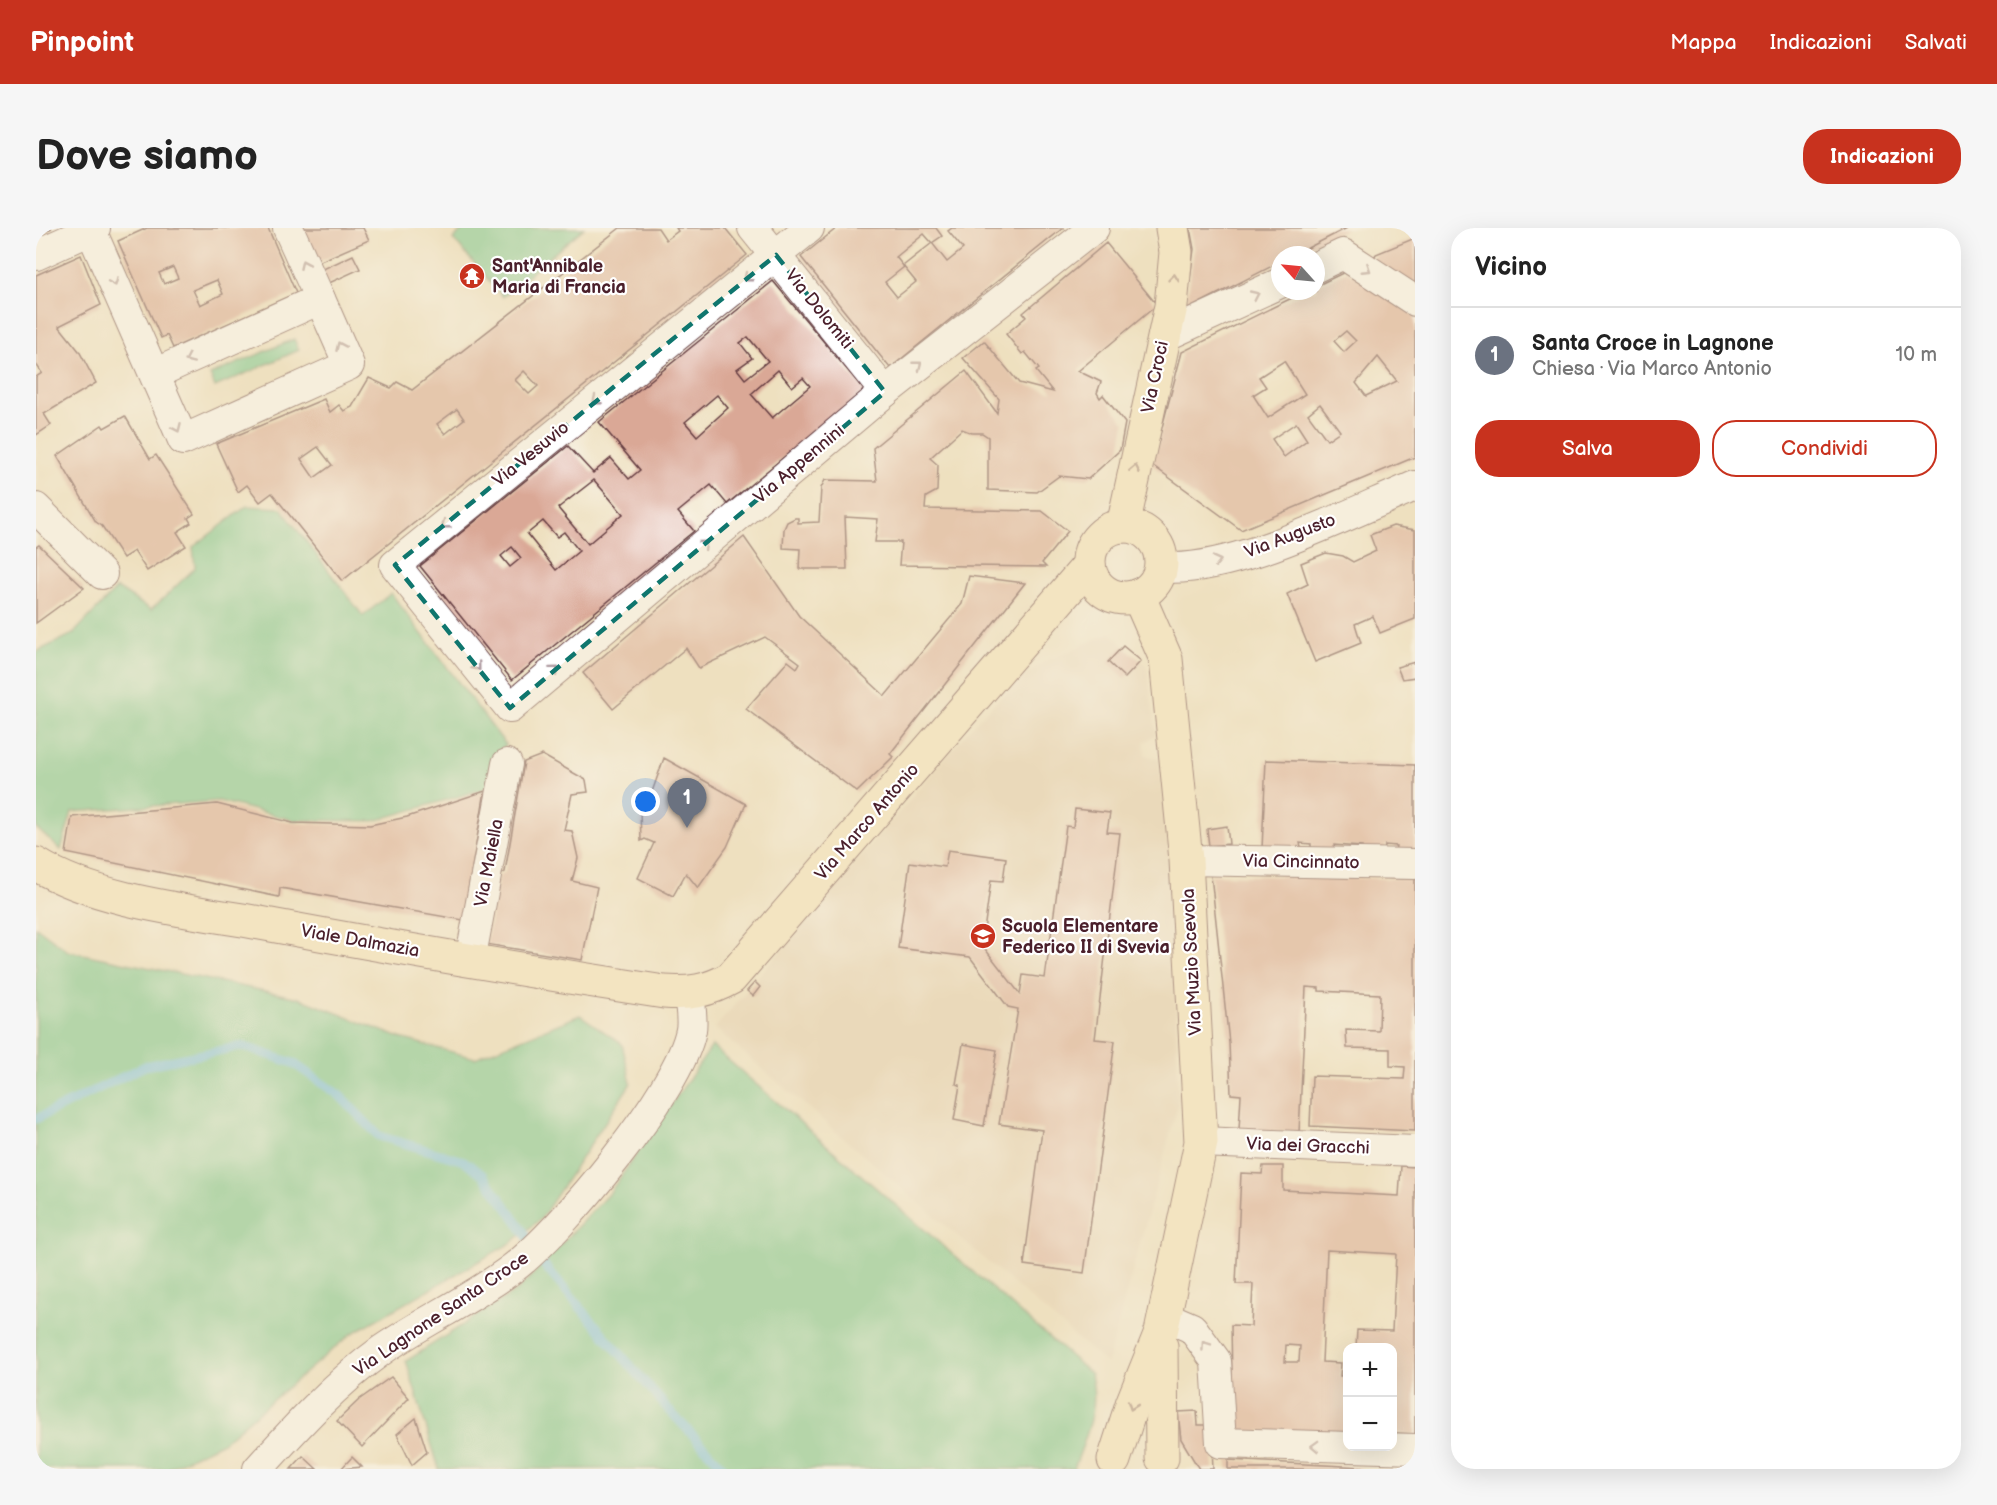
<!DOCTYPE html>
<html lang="it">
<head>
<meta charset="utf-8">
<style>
	:root { --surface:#fff; --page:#f6f6f6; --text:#222; --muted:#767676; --line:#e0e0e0; --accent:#c8321e }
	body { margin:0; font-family:"Balsamiq Sans",sans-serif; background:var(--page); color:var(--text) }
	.controls { position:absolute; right:18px; bottom:18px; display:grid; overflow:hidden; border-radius:12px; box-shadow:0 6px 24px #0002 }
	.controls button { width:54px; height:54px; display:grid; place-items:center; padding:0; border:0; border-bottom:2px solid var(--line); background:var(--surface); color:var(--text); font:30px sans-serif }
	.compass { position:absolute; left:1235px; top:18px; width:54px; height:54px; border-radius:50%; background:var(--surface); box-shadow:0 6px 24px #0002; rotate:297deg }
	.you { position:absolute; left:610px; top:574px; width:21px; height:21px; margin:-15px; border:4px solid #fff; border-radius:50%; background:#1a73e8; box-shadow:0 0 0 9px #1a73e833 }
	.badge { display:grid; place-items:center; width:39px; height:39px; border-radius:50%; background:var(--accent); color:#fff; font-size:20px; font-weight:700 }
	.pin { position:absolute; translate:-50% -50px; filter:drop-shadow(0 2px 3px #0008) }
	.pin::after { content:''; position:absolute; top:32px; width:21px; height:18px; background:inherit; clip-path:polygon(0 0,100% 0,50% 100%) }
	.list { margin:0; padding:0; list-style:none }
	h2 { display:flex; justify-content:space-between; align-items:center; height:78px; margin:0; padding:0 24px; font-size:26px }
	h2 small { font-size:20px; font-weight:400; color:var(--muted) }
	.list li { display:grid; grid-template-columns:39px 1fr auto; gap:18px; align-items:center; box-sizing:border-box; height:96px; padding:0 24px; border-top:2px solid var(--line) }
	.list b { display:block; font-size:22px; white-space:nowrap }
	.list p { margin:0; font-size:20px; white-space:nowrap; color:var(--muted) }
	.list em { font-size:20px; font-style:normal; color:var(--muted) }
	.actions { display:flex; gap:12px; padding:18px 24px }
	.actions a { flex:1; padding:14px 0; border:2px solid var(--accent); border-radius:24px; text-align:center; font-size:21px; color:var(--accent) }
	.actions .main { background:var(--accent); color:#fff }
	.map { position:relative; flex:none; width:1379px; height:1241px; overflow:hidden; border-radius:24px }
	header { display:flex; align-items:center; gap:36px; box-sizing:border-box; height:84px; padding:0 30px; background:var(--accent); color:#fff }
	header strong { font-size:28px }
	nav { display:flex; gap:33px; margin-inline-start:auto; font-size:21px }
	.intro { display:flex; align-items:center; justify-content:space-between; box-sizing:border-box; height:144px; padding:0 36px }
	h1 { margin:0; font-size:42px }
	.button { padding:15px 27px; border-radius:24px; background:var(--accent); color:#fff; font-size:21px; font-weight:700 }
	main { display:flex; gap:36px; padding:0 36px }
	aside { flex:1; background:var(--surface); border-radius:24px; box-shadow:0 6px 24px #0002 }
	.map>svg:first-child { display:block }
	.built { fill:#e5d1b4 }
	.green { fill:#70c88f; stroke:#5d745d; stroke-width:1.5 }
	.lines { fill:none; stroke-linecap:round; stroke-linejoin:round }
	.stream { stroke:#6dc1e9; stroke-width:9 }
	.building { fill:#daa896; fill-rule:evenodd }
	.street-casing { stroke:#633c41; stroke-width:32 }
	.secondary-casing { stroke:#633c41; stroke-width:35 }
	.street { stroke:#fff; stroke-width:30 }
	.secondary { stroke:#f8e8c3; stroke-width:33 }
	.oneway { stroke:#ae9aa0 }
	.oneway2 { stroke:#a18477 }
	.marked { fill:none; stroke:#0f766e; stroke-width:4.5; stroke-dasharray:12 8; stroke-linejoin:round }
	.labels { text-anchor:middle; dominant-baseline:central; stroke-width:4.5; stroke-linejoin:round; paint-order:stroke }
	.poi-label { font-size:18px; font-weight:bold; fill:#4a1f2b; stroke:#fff; text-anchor:start }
	.street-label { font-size:18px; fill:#4a1f2b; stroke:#fff }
</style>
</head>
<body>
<header>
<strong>Pinpoint</strong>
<nav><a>Mappa</a><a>Indicazioni</a><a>Salvati</a></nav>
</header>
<div class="intro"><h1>Dove siamo</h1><a class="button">Indicazioni</a></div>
<main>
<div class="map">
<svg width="1379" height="1241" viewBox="0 0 1379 1241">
	<rect width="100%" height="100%" fill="#fff"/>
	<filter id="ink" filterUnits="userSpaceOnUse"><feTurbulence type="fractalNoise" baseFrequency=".0167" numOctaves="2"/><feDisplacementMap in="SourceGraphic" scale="12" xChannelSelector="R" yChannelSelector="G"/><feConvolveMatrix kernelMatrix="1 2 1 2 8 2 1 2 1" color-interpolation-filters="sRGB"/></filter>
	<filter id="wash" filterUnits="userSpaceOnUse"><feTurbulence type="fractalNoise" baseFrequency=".008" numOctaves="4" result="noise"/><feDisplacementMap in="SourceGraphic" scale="24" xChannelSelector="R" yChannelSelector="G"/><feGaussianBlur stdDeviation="1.35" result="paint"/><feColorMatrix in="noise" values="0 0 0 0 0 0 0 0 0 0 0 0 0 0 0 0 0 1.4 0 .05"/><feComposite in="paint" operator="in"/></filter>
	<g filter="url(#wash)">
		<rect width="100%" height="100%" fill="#eee0bf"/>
		<path class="built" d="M1074,405L1110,437L1120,507L1108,514L1109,527L1123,532L1136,631L1142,876L1071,1136L679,800L938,496L981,453L1009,434Z"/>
		<g class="green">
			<path d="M429,0H548L467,69L417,11Z"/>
			<path d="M258,111L263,122L179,159L174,147Z"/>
			<path d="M211,278L245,280L327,388L355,365L470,517L457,529L452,560L338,593L257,592L183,573L36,584L25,622L0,600V424L37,406L81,360L115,382L159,340L157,319Z"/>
			<path d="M0,699L32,723L263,770L364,810L439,830L544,787L586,816L595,855L505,991L475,1015L315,1106L187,1214L131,1241H0Z"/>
			<path d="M676,818L1055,1146C1064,1182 1050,1207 1038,1241H403L370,1133L483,1061L574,964Z"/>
		</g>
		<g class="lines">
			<path class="stream" d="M0,891L109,838L206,818L257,835L303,867L343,908L428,933L447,947L481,993L511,1041L632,1181L689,1241"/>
		</g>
		<g id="blocks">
			<g class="building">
				<path d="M0,0H16L0,7Z"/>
				<path d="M111,0H232L260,65L137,120L131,107L125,110L82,13ZM137,39L142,50L128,56L123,45ZM181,52L187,66L164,77L157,62Z"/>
				<path d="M265,0H327L333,12L280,35Z"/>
				<path d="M584,0H622L630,12L642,3L640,0H689L711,27L306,353L236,265L224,274L211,257L202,264L180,216L288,171L294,184L303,177L308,183L316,179L333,150L355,160L361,154L376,162ZM488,143L502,158L493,166L479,152ZM421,181L428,191L409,206L401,196ZM282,219L296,237L278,250L265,231Z"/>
				<path d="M801,0H900L906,8L896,15L911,34L927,21L912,3L916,0H1027L854,140L765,29ZM888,6L896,15L867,38L880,54L861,69L849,54L868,39L860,29Z"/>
				<path d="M1154,0H1311L1258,27H1244V34L1150,82L1158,21Z"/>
				<path d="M1379,10V59L1337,31L1340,26Z"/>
				<path d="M1070,15L1121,77L1042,143L1065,154L1061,165L1064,170L1067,167L1089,195L1084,222L1052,251L1023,248L1001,264L952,262V209L946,205H936L926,201L894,230L902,237L901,263L890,269L889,281L1006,283L1032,303L1006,335L1010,339L863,337L865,314H839L842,291L809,289L811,341H763L764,321L747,320L748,301L751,294L759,290H762V295L783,294L785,260L789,252L841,253L837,220L930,143L961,185L963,171L927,130L948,113L983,155L1017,164L1000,143L1003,141L989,124L986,126L970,106L990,89L987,85Z"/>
				<path d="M45,27L65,77L23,98L43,123L60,155L8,186L15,197L0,207V149L6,145L0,136V47Z"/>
				<path d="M317,27L324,41L291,56L285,42Z"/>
				<path d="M1311,43L1379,88V229L1205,302L1116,237L1146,124L1270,63H1280V58ZM1310,103L1320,113L1308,124L1298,113ZM1342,129L1361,153L1330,168L1320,155ZM1248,133L1269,166L1232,190L1217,167L1230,159L1223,149ZM1284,176L1304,203L1291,212L1272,186ZM1260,195L1271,212L1248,229L1236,211Z"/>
				<path d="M737,53L829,163L691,276L675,257L642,284L658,303L476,452L384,338L532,218L557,245L575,230L593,251L604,242L563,194ZM712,109L732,133L709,151L701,141L716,130L704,115ZM742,142L756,159L767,150L774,158L736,190L715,166ZM681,167L692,180L661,208L649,194ZM558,252L587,286L552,316L522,280ZM507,293L521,309L528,304L543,323L520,342L491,306ZM476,319L485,330L474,339L465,328Z"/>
				<path d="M89,188L114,231L120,227L158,286L152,290L155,295L141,304L150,318L111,343L98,323L87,330L66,298L60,294L21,228L66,197L68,200Z"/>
				<path d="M1357,298L1379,302V391L1344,405L1337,388L1319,396L1325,415L1279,434L1251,366L1272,356L1265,335L1290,325L1307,328L1317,334L1340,323L1334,307Z"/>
				<path d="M708,309L763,388L849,468L926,376L933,348L989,355L857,522L854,526L857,529L821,564L710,481L752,433L761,440L764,435L729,409L663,440L650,420L577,481L547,445Z"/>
				<path d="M3,317L48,360L0,395V319Z"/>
				<path d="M1087,418L1105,433L1089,450L1072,434Z"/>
				<path d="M1379,434V449L1366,451L1361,439Z"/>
				<path d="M506,527L550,552L552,564L536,566L528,602L536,603L542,630L536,653L561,659L546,732L450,716L463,648L469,644L488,534Z"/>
				<path d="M628,530L710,576L691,619L662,660L650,645L637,668L602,650L618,615L609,611L605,613L604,581L616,564Z"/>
				<path d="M1230,532L1379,537V625L1359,624L1360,618L1349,617L1348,625L1325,623L1326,619L1298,617L1299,623L1275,622V616L1264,615L1266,622L1226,621Z"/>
				<path d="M449,563L427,692L244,660L243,669L30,625L36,589L181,576L257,595L334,597L371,589Z"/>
				<path d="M1039,581L1074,585L1071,604L1084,605L1059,811L1079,813L1048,1045L988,1037L1006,902L963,896L982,781L972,779L934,729L862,720L874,634L909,639L912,622L970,630L967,653L955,652L946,717L984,766L987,747L1009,750L1030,598L1037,599Z"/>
				<path d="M1191,598L1193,616L1173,618L1171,601Z"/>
				<path d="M1175,647L1379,651V903L1274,898L1276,848L1368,851L1369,839L1354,838V821L1311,820L1310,802L1343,803L1344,766L1283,763V760L1270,759L1263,905L1203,902L1205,867L1195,866L1193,815Z"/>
				<path d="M719,754L724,759L717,768L711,763Z"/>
				<path d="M927,816L961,822L948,898L918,892L924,857L920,856Z"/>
				<path d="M1227,938H1247V962L1363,968L1365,938L1379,939V1206L1356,1205V1120L1320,1119L1321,1102L1356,1103L1360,1026L1291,1022L1286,1134L1305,1135L1304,1148H1311V1204L1197,1203L1195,1097L1215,1098L1217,1056H1200L1205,945L1226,946ZM1250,1117L1264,1118L1263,1134H1249Z"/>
				<path d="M355,1149L373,1170L326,1219L301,1193L324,1171Z"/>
				<path d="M1161,1183L1162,1197H1175L1177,1241H1163L1145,1211L1142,1184Z"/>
				<path d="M380,1190L391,1224L376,1237L361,1206Z"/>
				<path d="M267,1228L281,1241H255Z"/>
				<path d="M316,1229L326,1239L305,1241Z"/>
				<path d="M1192,1232L1326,1239V1241H1192Z"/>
			</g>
		</g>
	</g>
	<g filter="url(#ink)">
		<use href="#blocks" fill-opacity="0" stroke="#633c41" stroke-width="1.5"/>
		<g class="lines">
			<g class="street-casing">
				<g id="street">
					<path d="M54,0L147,212L313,137L284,71L118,146"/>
					<path d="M252,0L284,71"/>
					<path d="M717,0L849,164"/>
					<path d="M773,0L359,337L474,480L849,164L1058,0"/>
					<path d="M0,27L59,0"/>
					<path d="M1280,39L1307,26L1379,73"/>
					<path d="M1127,109L1244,55"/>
					<path d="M0,280L66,346"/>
					<path d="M1124,339C1191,348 1314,285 1379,258"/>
					<path d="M1150,632L1379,636"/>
					<path d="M434,733L471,536"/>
					<path d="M1165,914L1379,923"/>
					<path d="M1128,1088L1156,1100L1180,1133L1185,1215L1379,1221"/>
					<path d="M222,1241C260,1199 300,1155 346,1122C388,1093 436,1071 477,1040C526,1003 644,862 655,802C657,791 654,777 653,766"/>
				</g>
			</g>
			<g class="secondary-casing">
				<g id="secondary">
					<path d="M1087,298L1135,78L1140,24L1136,0"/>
					<circle cx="1089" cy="334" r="36"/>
					<path d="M0,636C59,673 155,683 224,695C358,720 493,743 628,764C654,766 672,763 695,750L1053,337"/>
					<path d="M1125,1118L1126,1230"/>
					<path d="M1078,1232L1096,1176L1125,1104L1165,914L1150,632L1130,431L1102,367"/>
				</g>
			</g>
			<use href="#street" class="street"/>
			<use href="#secondary" class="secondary"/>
		</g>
		<defs><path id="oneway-chevron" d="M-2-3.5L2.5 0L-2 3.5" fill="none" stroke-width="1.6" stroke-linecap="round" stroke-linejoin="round" transform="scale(1.5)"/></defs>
		<g class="oneway">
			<use href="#oneway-chevron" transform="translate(268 36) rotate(-114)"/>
			<use href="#oneway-chevron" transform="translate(1331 41) rotate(33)"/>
			<use href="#oneway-chevron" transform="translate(711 50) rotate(141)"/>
			<use href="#oneway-chevron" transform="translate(78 54) rotate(67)"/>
			<use href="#oneway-chevron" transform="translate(1219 67) rotate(-25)"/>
			<use href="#oneway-chevron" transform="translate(304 118) rotate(-114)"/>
			<use href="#oneway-chevron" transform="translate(153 131) rotate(156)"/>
			<use href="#oneway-chevron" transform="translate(882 137) rotate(-38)"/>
			<use href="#oneway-chevron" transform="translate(560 173) rotate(141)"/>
			<use href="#oneway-chevron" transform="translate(141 200) rotate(66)"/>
			<use href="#oneway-chevron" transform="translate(409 297) rotate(141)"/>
			<use href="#oneway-chevron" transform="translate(668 316) rotate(-40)"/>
			<use href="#oneway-chevron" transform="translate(1181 333) rotate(-13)"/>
			<use href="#oneway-chevron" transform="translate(441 439) rotate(51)"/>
			<use href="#oneway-chevron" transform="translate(519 442) rotate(-40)"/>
			<use href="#oneway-chevron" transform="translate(1169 1117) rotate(-125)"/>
			<use href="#oneway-chevron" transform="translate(1279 1218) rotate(-178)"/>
		</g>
		<g class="oneway2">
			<use href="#oneway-chevron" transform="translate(1138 50) rotate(-84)"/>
			<use href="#oneway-chevron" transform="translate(1099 241) rotate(-78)"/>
			<use href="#oneway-chevron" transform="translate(1096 1178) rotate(109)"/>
		</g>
	</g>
	<path d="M0 0H1379V1241H0ZM740,27L849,164L474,480L359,337Z" fill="#eee0bf" fill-opacity=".55" fill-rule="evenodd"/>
	<path class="marked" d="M740,27L849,164L474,480L359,337Z"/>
	<defs>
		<g id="temple-disc" transform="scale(1.35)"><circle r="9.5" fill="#c8321e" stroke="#fff"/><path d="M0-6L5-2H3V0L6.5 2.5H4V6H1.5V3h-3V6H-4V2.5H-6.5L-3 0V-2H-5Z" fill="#fff"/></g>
		<g id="school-disc" transform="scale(1.35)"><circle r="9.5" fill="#c8321e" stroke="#fff"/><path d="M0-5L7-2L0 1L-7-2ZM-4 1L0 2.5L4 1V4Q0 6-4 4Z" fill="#fff"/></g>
	</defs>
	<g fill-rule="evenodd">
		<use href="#temple-disc" x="436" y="48"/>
		<use href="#school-disc" x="947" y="708"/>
	</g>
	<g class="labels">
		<g class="poi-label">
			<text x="456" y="38">Sant'Annibale<tspan x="456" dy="21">Maria di Francia</tspan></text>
			<text x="966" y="698">Scuola Elementare<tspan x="966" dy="21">Federico II di Svevia</tspan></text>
		</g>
		<g class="street-label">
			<text transform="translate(783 81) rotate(51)">Via Dolomiti</text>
			<text transform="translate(1119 149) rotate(-78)">Via Croci</text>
			<text transform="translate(495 226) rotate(-39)">Via Vesuvio</text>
			<text transform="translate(763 236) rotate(-40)">Via Appennini</text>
			<text transform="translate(1254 308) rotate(-21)">Via Augusto</text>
			<text transform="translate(831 594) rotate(-49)">Via Marco Antonio</text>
			<text transform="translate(1265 634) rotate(1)">Via Cincinnato</text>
			<text transform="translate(453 635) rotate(-79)">Via Maiella</text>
			<text transform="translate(324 713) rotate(10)">Viale Dalmazia</text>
			<text transform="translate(1156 734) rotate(-93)">Via Muzio Scevola</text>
			<text transform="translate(1272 918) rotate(2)">Via dei Gracchi</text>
			<text transform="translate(405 1086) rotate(-34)">Via Lagnone Santa Croce</text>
		</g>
	</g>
</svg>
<div class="controls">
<button>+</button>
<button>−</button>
</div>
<svg class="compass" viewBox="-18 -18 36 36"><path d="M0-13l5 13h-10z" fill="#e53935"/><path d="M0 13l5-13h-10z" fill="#767676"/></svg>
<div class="you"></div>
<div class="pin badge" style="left:651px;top:600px;background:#6b7280">1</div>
</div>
<aside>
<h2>Vicino<small></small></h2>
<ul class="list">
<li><span class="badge" style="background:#6b7280">1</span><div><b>Santa Croce in Lagnone</b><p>Chiesa · Via Marco Antonio</p></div><em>10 m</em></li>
</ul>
<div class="actions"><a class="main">Salva</a><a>Condividi</a></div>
</aside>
</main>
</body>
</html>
